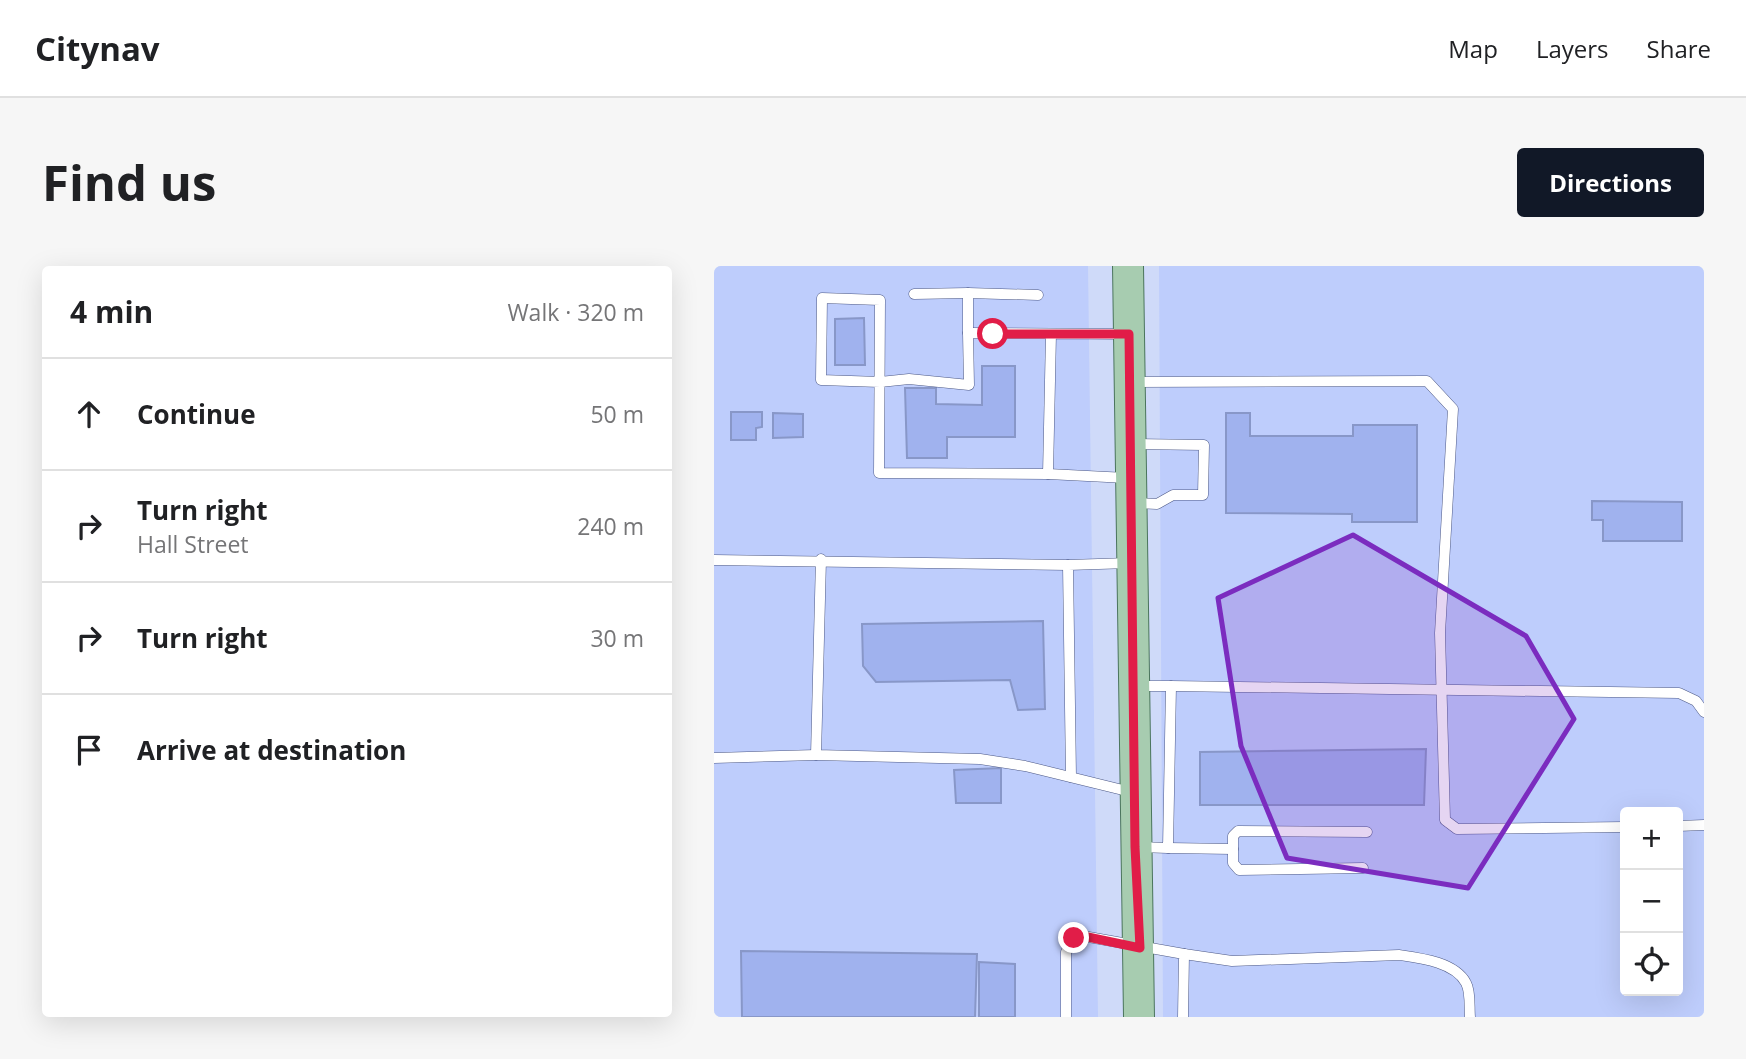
<!DOCTYPE html>
<html lang="en">
<head>
<meta charset="utf-8">
<style>
	:root { --surface:#fff; --page:#f6f6f6; --text:#202124; --muted:#757577; --line:#e0e0e0; --accent:#111827 }
	body { margin:0; font-family:"Open Sans",sans-serif; background:var(--page); color:var(--text) }
	.controls { position:absolute; right:21px; bottom:21px; display:grid; overflow:hidden; border-radius:7px; box-shadow:0 7px 28px #0002 }
	.controls button { width:63px; height:63px; display:grid; place-items:center; padding:0; border:0; border-bottom:2px solid var(--line); background:var(--surface); color:var(--text); font:35px sans-serif }
	.stop { position:absolute; width:21px; height:21px; margin:-16px; border:5px solid #e11d48; border-radius:50%; background:#fff }
	.stop.end { background:#e11d48; border-color:#fff; box-shadow:0 2px 7px #0008 }
	.list { margin:0; padding:0; list-style:none }
	h2 { display:flex; justify-content:space-between; align-items:center; height:91px; margin:0; padding:0 28px; font-size:30px }
	h2 small { font-size:23px; font-weight:400; color:var(--muted) }
	.list li { display:grid; grid-template-columns:46px 1fr auto; gap:21px; align-items:center; box-sizing:border-box; height:112px; padding:0 28px; border-top:2px solid var(--line) }
	.list b { display:block; font-size:26px; white-space:nowrap }
	.list p { margin:0; font-size:23px; white-space:nowrap; color:var(--muted) }
	.list em { font-size:23px; font-style:normal; color:var(--muted) }
	.icon { flex:none; width:38px; height:38px; fill:none; stroke:currentColor; stroke-width:2; stroke-linecap:round; stroke-linejoin:round }
	.map { position:relative; flex:none; width:990px; height:751px; overflow:hidden; border-radius:7px }
	header { display:flex; align-items:center; gap:42px; box-sizing:border-box; height:98px; padding:0 35px; background:var(--surface); border-bottom:2px solid var(--line) }
	header strong { font-size:33px }
	nav { display:flex; gap:38px; margin-inline-start:auto; font-size:24px }
	.intro { display:flex; align-items:center; justify-content:space-between; box-sizing:border-box; height:168px; padding:0 42px }
	h1 { margin:0; font-size:49px }
	.button { padding:18px 32px; border-radius:7px; background:var(--accent); color:#fff; font-size:24px; font-weight:700 }
	main { display:flex; gap:42px; padding:0 42px }
	aside { flex:1; background:var(--surface); border-radius:7px; box-shadow:0 7px 28px #0002 }
	.map>svg:first-child { display:block }
	.built { fill:#becdfc; fill-rule:evenodd }
	.building { fill:#a0b2ee; stroke:#8897c8; stroke-width:2 }
	.lines { fill:none; stroke-linecap:round; stroke-linejoin:round }
	.lane-casing { stroke:#4d5986; stroke-width:11 }
	.primary-casing { stroke:#4b755d; stroke-width:32 }
	.lane { stroke:#fff; stroke-width:10 }
	.primary { stroke:#a7ccb0; stroke-width:30 }
	.route { stroke:#e11d48; stroke-width:9 }
	.marked { fill:#7b2cbf; fill-opacity:0.2; stroke:#7b2cbf; stroke-width:5; stroke-linejoin:round }
</style>
</head>
<body>
<header>
<strong>Citynav</strong>
<nav><a>Map</a><a>Layers</a><a>Share</a></nav>
</header>
<div class="intro"><h1>Find us</h1><a class="button">Directions</a></div>
<main>
<aside>
<h2>4 min<small>Walk · 320 m</small></h2>
<ul class="list">
<li><svg class="icon" aria-label="ahead" viewBox="0 0 24 24"><path d="M12 20V5M6 11l6-6 6 6"/></svg><div><b>Continue</b></div><em>50 m</em></li>
<li><svg class="icon" aria-label="right" viewBox="0 0 24 24"><path d="M7 20v-9h11M14 6l5 5-5 5"/></svg><div><b>Turn right</b><p>Hall Street</p></div><em>240 m</em></li>
<li><svg class="icon" aria-label="right" viewBox="0 0 24 24"><path d="M7 20v-9h11M14 6l5 5-5 5"/></svg><div><b>Turn right</b></div><em>30 m</em></li>
<li><svg class="icon" aria-label="arrive" viewBox="0 0 24 24"><path d="M6 21V4h12l-3 4 3 4H6"/></svg><div><b>Arrive at destination</b></div></li>
</ul>
</aside>
<div class="map">
<svg width="990" height="751" viewBox="0 0 990 751">
	<rect width="100%" height="100%" fill="#cfdaf9"/>
	<g class="built">
		<path d="M0,0H374L384,751H0Z"/>
		<path d="M445,0H990V751H449ZM911,546H964V725H911Z"/>
	</g>
	<g class="building">
		<path d="M150,52L151,99H121V53Z"/>
		<path d="M268,100H301V171H233V192H193L191,122H222V138L268,139Z"/>
		<path d="M17,146H48V161L42,162V174H17Z"/>
		<path d="M59,147L89,148V171L59,172Z"/>
		<path d="M512,147H536V170H639V159H703V256H638V248L512,247Z"/>
		<path d="M878,235L968,236V275H889V254H878Z"/>
		<path d="M329,355L331,443L304,444L296,414L162,416L149,400L148,358Z"/>
		<path d="M712,483L710,539H486V486Z"/>
		<path d="M287,502V537H242L240,504Z"/>
		<path d="M27,685L263,688L261,751H28Z"/>
		<path d="M265,696L301,698V751H265Z"/>
	</g>
	<g class="lines">
		<g class="lane-casing">
			<g id="lane">
				<path d="M200,28L254,27"/>
				<path d="M254,67V27L324,29"/>
				<path d="M337,68L334,208L165,207L166,34L108,32L107,114L166,116L195,113L255,119L254,67L411,68"/>
				<path d="M419,116L713,115L739,143L726,367L731,554L743,563L911,561"/>
				<path d="M421,178L490,179L489,229H459L443,238L422,237"/>
				<path d="M334,208L413,212"/>
				<path d="M107,293L102,489L266,493L311,500L417,526"/>
				<path d="M0,294L354,299"/>
				<path d="M424,420H457L454,582L425,581"/>
				<path d="M457,420L965,427L982,435L990,446"/>
				<path d="M0,492L102,489"/>
				<path d="M357,511L354,299L415,297"/>
				<path d="M964,560L990,559"/>
				<path d="M454,582L519,583"/>
				<path d="M649,602L525,604L519,597V570L524,565L653,566"/>
				<path d="M470,688L518,695L685,689C706,692 741,696 752,717C757,726 755,741 756,751"/>
				<path d="M352,751V686L361,672L369,670L470,688L469,751"/>
			</g>
		</g>
		<g class="primary-casing">
			<path id="primary" d="M414,0L425,751"/>
		</g>
		<use href="#lane" class="lane"/>
		<use href="#primary" class="primary"/>
	</g>
	<g class="lines">
		<path class="route" d="M279,68H415L421,581L426,682L369,670L360,672"/>
	</g>
	<path class="marked" d="M639,269L812,370L860,453L754,622L573,592L527,480L504,332Z"/>
</svg>
<div class="controls">
<button>+</button>
<button>−</button>
<button><svg class="icon" aria-label="locate" viewBox="0 0 24 24"><circle cx="12" cy="12" r="6"/><path d="M12 2v4M12 18v4M2 12h4M18 12h4"/></svg></button>
</div>
<div class="stop" style="left:279px;top:68px"></div>
<div class="stop end" style="left:360px;top:672px"></div>
</div>
</main>
</body>
</html>
